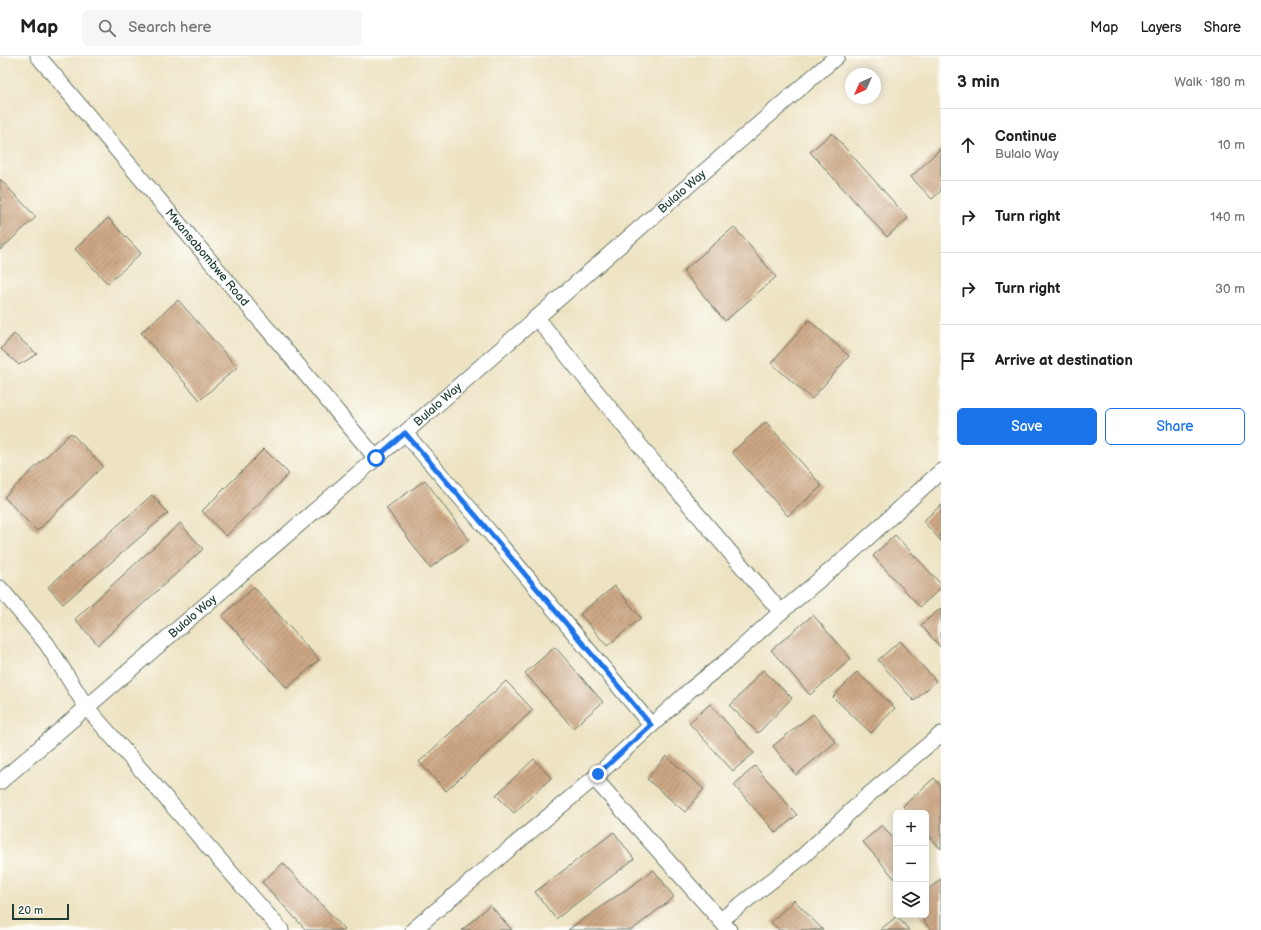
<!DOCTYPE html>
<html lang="en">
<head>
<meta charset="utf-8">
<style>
	:root { --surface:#fff; --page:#f6f6f6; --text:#202124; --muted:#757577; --line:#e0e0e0; --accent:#1a73e8 }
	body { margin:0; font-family:"Balsamiq Sans",sans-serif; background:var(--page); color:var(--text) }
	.controls { position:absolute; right:12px; bottom:12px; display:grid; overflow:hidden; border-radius:6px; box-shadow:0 2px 10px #0003 }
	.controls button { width:36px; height:36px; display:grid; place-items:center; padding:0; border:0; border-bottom:1px solid var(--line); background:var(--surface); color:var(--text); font:20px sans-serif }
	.compass { position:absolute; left:845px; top:12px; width:36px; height:36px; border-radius:50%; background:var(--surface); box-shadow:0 2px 10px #0003; rotate:225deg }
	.scale { position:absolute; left:12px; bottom:10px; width:57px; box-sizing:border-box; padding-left:4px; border:2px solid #1f3d34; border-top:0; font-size:11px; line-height:14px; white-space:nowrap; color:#1f3d34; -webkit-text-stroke:3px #fdfcf7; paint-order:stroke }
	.stop { position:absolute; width:12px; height:12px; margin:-9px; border:3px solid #1a73e8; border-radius:50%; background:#fff }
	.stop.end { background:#1a73e8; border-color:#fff; box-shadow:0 1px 4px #0008 }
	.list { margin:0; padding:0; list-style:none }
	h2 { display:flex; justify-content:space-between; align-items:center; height:52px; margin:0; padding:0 16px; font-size:17px }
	h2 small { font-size:13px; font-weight:400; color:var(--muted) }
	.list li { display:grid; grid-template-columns:26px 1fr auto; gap:12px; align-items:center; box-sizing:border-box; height:72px; padding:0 16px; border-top:1px solid var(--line) }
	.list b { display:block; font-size:15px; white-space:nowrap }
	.list p { margin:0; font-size:13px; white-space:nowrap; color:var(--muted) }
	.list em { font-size:13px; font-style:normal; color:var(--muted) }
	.actions { display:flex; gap:8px; padding:12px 16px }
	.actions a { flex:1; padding:9px 0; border:1px solid var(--accent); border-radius:6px; text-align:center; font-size:14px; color:var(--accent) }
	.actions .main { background:var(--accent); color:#fff }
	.icon { flex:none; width:22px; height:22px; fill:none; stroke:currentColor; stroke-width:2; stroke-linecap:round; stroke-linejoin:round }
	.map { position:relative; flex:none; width:941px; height:874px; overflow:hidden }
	header { display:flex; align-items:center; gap:24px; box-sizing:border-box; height:56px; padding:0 20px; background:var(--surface); border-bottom:1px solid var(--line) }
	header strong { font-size:19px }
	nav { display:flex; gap:22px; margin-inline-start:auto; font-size:14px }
	.search { width:280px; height:36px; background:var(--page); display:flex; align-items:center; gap:10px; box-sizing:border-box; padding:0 14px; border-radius:6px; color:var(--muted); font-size:15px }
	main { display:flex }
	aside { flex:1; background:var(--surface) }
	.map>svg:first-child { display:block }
	.building { fill:url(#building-hatch) }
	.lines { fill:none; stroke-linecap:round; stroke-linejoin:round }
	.street-casing { stroke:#677766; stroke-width:17 }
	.street { stroke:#fff; stroke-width:15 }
	.route { stroke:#1a73e8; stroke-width:5 }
	.labels { text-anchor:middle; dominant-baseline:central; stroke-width:3; stroke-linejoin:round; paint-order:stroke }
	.street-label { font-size:12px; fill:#1f3d34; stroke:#fdfcf7 }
</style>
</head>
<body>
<header>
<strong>Map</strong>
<div class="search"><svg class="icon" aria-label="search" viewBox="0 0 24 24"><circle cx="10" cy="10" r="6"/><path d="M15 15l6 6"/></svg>Search here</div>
<nav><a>Map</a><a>Layers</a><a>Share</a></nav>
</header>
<main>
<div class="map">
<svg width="941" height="874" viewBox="0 0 941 874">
	<defs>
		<pattern id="building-hatch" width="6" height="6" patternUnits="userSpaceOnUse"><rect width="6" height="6" fill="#cda784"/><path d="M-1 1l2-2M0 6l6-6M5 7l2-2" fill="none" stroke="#a6896d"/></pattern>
	</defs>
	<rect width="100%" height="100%" fill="#fdfcf7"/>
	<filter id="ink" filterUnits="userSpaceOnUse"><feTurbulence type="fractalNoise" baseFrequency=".025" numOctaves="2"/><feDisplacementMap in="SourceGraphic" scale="8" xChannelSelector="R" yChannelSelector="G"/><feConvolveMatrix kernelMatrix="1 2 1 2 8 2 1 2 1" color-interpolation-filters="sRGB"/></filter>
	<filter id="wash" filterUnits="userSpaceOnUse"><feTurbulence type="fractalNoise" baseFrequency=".012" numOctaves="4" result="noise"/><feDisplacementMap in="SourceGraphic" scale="16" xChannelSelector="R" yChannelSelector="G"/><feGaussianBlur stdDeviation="0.9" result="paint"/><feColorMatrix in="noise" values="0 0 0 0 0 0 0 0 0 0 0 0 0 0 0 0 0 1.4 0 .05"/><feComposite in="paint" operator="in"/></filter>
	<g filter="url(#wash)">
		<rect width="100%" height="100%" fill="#ede3c2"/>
		<g id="blocks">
			<g class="building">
				<path d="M832,77L908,162L887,181L810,96Z"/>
				<path d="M940,93L941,95V135L932,143L911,121Z"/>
				<path d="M0,123L36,161L0,194Z"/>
				<path d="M108,162L141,197L108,228L75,193Z"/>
				<path d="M734,171L776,221L725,265L683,215Z"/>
				<path d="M178,244L237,311L200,344L141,277Z"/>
				<path d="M809,264L849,300L812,343L771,307Z"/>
				<path d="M14,278L37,298L19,309L1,293Z"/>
				<path d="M766,366L822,430L788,460L732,396Z"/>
				<path d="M71,377L103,410L37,475L4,441Z"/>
				<path d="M264,393L289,418L226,480L202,455Z"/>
				<path d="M425,424L469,484L430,512L386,452Z"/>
				<path d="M152,439L168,457L63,548L48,531Z"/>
				<path d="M941,449V485L923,465Z"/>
				<path d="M180,467L203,493L98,589L75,563Z"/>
				<path d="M895,479L941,528V532L920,551L873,500Z"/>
				<path d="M615,530L641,562L607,590L580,558Z"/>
				<path d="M254,531L319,604L287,632L222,560Z"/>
				<path d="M941,552V592L921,569Z"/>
				<path d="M813,559L851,603L810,639L771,594Z"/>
				<path d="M900,585L936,625L914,645L878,604Z"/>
				<path d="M555,591L603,646L573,672L525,617Z"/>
				<path d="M763,614L792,642L758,677L730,650Z"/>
				<path d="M857,616L895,652L871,677L833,641Z"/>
				<path d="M506,625L533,654L446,735L419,706Z"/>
				<path d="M710,648L754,697L733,715L689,667Z"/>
				<path d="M813,658L836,686L796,719L773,690Z"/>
				<path d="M666,700L704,733L685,756L647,723Z"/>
				<path d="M534,703L551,722L514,757L496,739Z"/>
				<path d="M755,710L797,759L776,777L734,729Z"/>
				<path d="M934,722L941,730V793L926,776V757H909L903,750Z"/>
				<path d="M882,769L896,786V824L863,786Z"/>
				<path d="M614,776L634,803L556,863L535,836Z"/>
				<path d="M283,807L345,874H306L262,826Z"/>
				<path d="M654,814L674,841L632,874H568Z"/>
				<path d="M941,823V874H931L919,859H926V835Z"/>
				<path d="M794,844L823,874H779L771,866Z"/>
				<path d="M490,849L512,874H462Z"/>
				<path d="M897,860L909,874H880Z"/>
			</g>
		</g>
	</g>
	<g filter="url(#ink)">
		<use href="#blocks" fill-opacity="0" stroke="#677766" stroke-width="1"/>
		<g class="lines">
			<g class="street-casing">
				<g id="street">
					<path id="s1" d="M38,0L376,402"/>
					<path d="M536,261L659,413L781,556"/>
					<path d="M405,377L477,461L651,669"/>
					<path d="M0,532L47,588L87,652L281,874"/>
					<path d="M594,722L729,874"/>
					<path id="s2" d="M0,726L376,402L837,0"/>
					<path d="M721,864L801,802L866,741L941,678"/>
					<path d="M413,874L594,722L690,634L729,603L781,556L850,498L941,415"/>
				</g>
			</g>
			<use href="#street" class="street"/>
		</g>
	</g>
	<g class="lines" filter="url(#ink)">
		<path class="route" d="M376,402L405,377L477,461L651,669L598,718"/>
	</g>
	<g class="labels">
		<g class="street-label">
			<text stroke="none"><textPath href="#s2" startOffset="902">Bulalo Way</textPath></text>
			<text stroke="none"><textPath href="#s1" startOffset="263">Mwansabombwe Road</textPath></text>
			<text stroke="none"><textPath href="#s2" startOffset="578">Bulalo Way</textPath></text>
			<text stroke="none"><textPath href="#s2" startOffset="254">Bulalo Way</textPath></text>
		</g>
	</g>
</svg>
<div class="controls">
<button>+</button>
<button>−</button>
<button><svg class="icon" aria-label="layers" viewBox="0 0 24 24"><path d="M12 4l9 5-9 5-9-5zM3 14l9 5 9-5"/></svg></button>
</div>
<svg class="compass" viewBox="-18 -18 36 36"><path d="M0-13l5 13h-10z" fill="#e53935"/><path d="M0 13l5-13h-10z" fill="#757577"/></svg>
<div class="scale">20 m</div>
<div class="stop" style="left:376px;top:402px"></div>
<div class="stop end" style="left:598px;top:718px"></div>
</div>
<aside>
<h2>3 min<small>Walk · 180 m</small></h2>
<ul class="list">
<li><svg class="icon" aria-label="ahead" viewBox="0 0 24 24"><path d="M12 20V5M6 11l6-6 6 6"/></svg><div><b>Continue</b><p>Bulalo Way</p></div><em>10 m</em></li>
<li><svg class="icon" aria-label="right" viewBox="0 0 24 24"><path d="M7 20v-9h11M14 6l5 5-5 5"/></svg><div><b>Turn right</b></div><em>140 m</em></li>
<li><svg class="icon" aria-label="right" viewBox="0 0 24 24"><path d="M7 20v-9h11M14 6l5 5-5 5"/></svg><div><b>Turn right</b></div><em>30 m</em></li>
<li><svg class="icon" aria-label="arrive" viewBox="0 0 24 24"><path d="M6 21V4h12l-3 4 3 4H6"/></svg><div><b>Arrive at destination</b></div></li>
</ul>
<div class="actions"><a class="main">Save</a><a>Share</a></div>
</aside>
</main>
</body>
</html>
